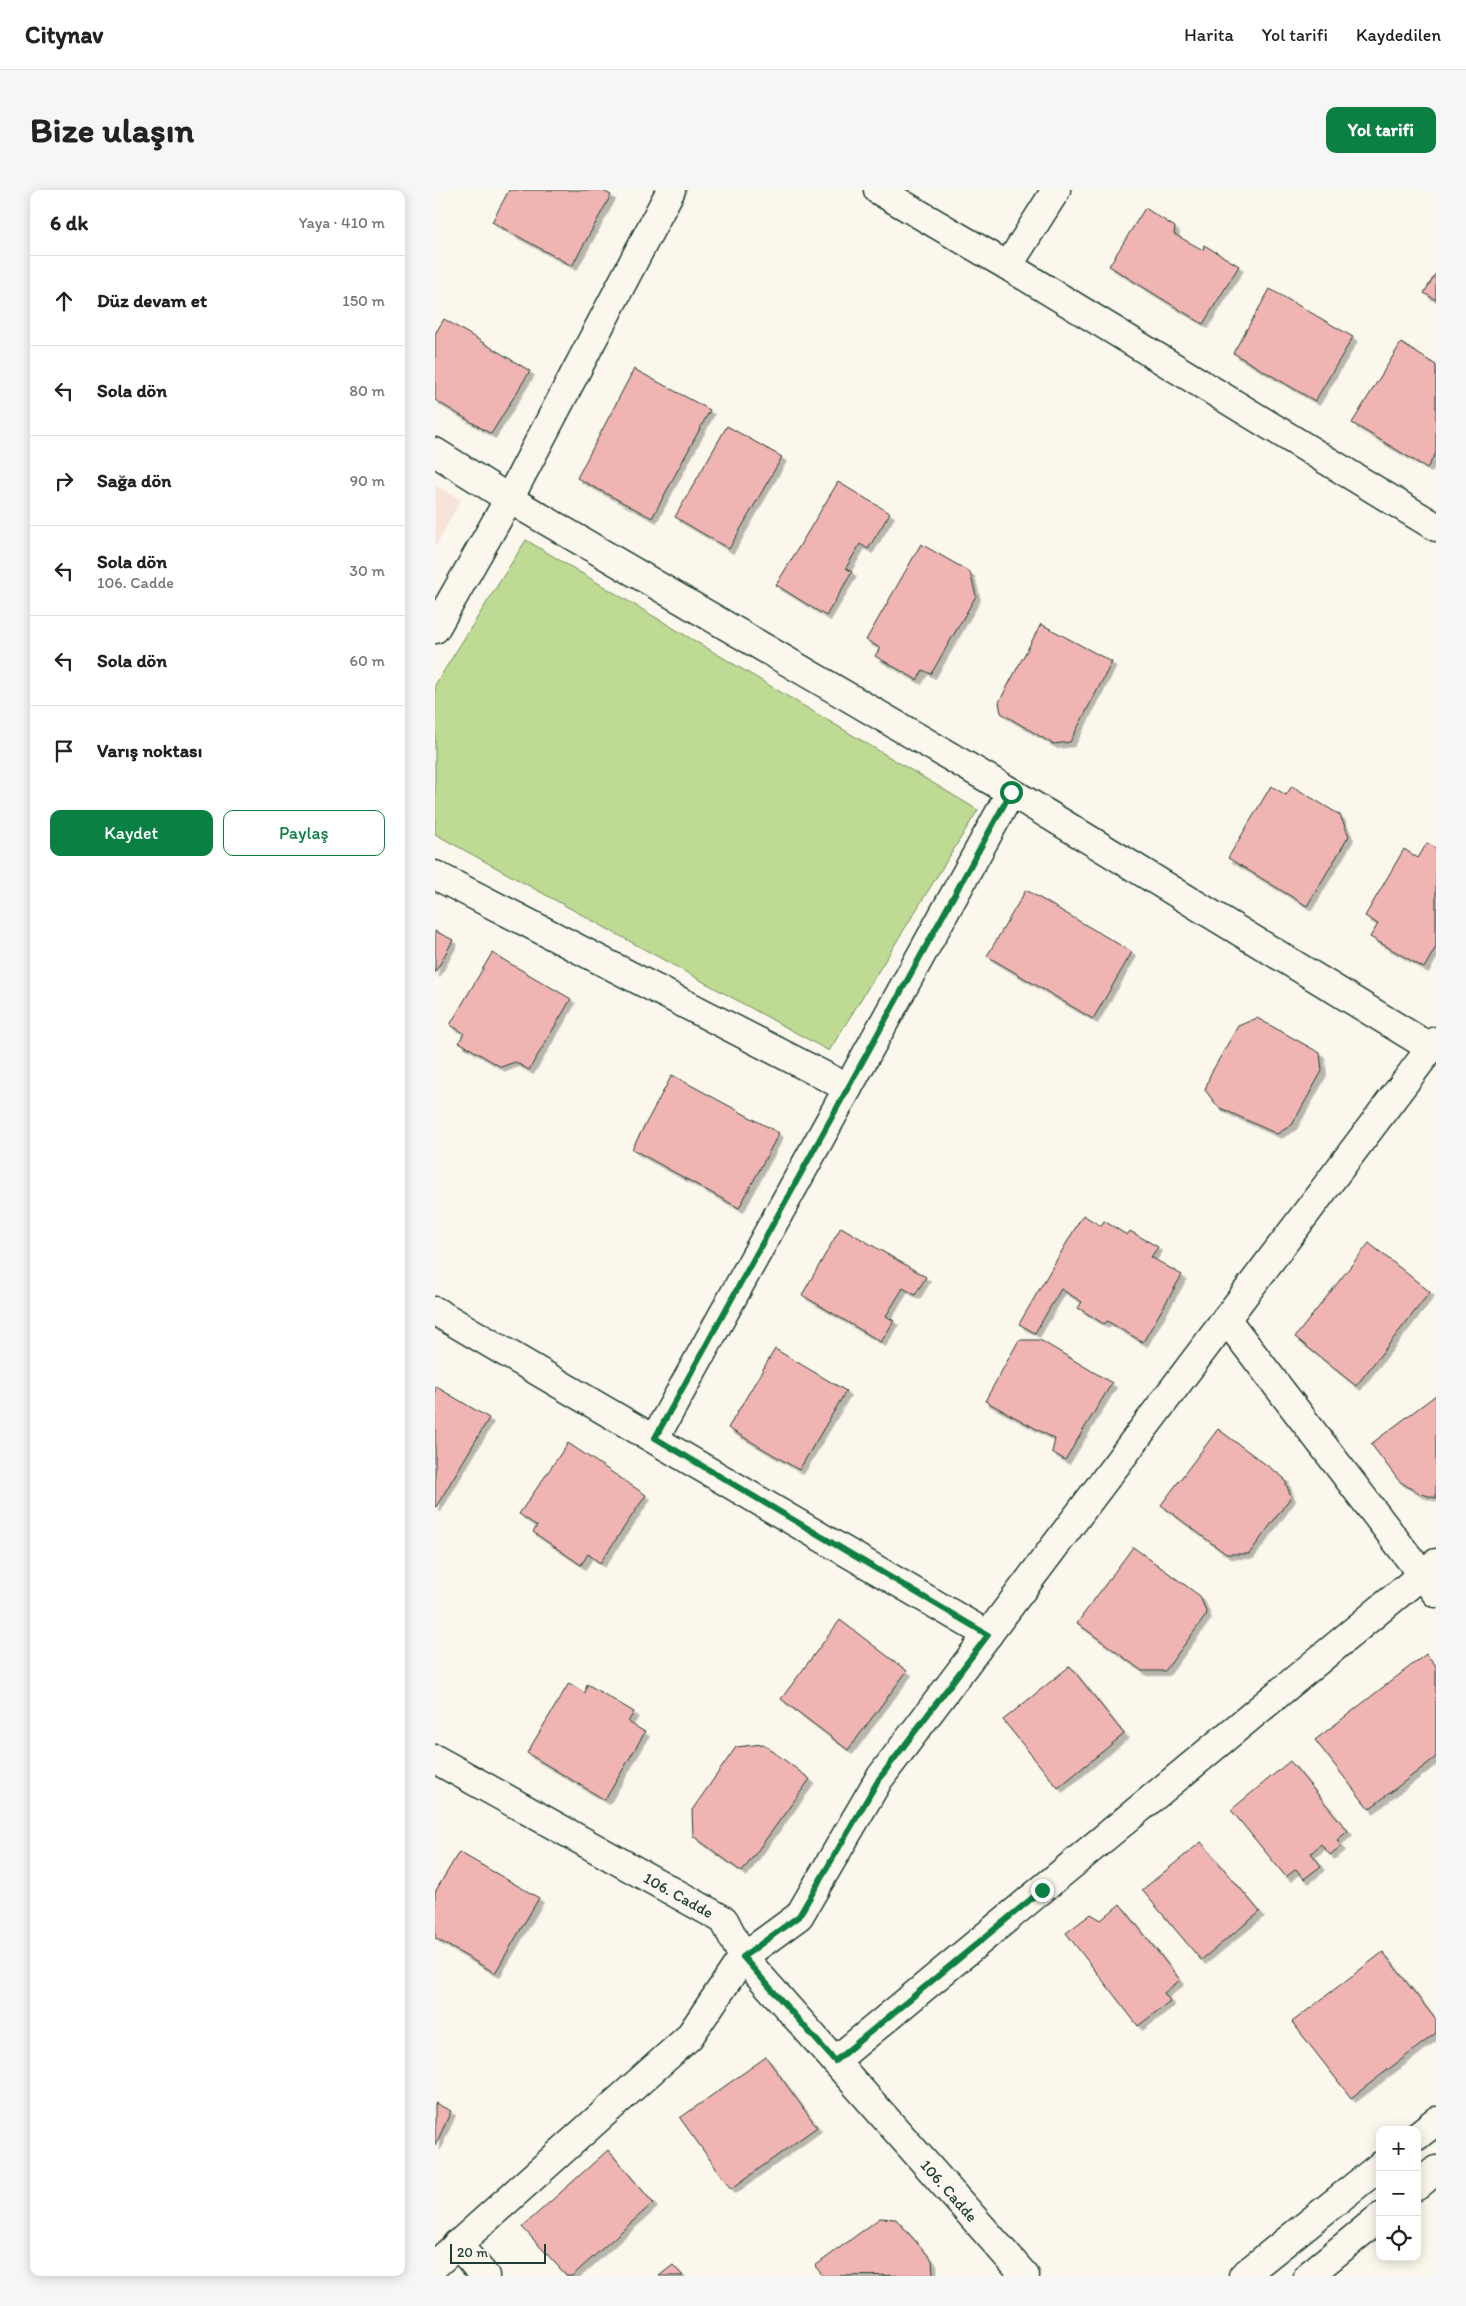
<!DOCTYPE html>
<html lang="tr">
<head>
<meta charset="utf-8">
<style>
	:root { --surface:#fff; --page:#f6f6f6; --text:#222; --muted:#767676; --line:#e0e0e0; --accent:#0b8043 }
	body { margin:0; font-family:Itim,sans-serif; background:var(--page); color:var(--text) }
	.controls { position:absolute; right:15px; bottom:15px; display:grid; overflow:hidden; border-radius:10px; box-shadow:0 2px 12px #0003 }
	.controls button { width:45px; height:45px; display:grid; place-items:center; padding:0; border:0; border-bottom:1px solid var(--line); background:var(--surface); color:var(--text); font:25px sans-serif }
	.scale { position:absolute; left:15px; bottom:12px; width:96px; box-sizing:border-box; padding-left:5px; border:2px solid #1f3d34; border-top:0; font-size:14px; line-height:18px; white-space:nowrap; color:#1f3d34; -webkit-text-stroke:4px #fbf7ec; paint-order:stroke }
	.stop { position:absolute; width:15px; height:15px; margin:-11px; border:4px solid #0b8043; border-radius:50%; background:#fff }
	.stop.end { background:#0b8043; border-color:#fff; box-shadow:0 1px 5px #0008 }
	.list { margin:0; padding:0; list-style:none }
	h2 { display:flex; justify-content:space-between; align-items:center; height:65px; margin:0; padding:0 20px; font-size:21px }
	h2 small { font-size:16px; font-weight:400; color:var(--muted) }
	.list li { display:grid; grid-template-columns:32px 1fr auto; gap:15px; align-items:center; box-sizing:border-box; height:90px; padding:0 20px; border-top:1px solid var(--line) }
	.list b { display:block; font-size:19px; white-space:nowrap }
	.list p { margin:0; font-size:16px; white-space:nowrap; color:var(--muted) }
	.list em { font-size:16px; font-style:normal; color:var(--muted) }
	.actions { display:flex; gap:10px; padding:15px 20px }
	.actions a { flex:1; padding:11px 0; border:1px solid var(--accent); border-radius:10px; text-align:center; font-size:18px; color:var(--accent) }
	.actions .main { background:var(--accent); color:#fff }
	.icon { flex:none; width:28px; height:28px; fill:none; stroke:currentColor; stroke-width:2; stroke-linecap:round; stroke-linejoin:round }
	.map { position:relative; flex:none; width:1001px; height:2086px; overflow:hidden; border-radius:10px }
	header { display:flex; align-items:center; gap:30px; box-sizing:border-box; height:70px; padding:0 25px; background:var(--surface); border-bottom:1px solid var(--line) }
	header strong { font-size:24px }
	nav { display:flex; gap:28px; margin-inline-start:auto; font-size:18px }
	.intro { display:flex; align-items:center; justify-content:space-between; box-sizing:border-box; height:120px; padding:0 30px }
	h1 { margin:0; font-size:35px }
	.button { padding:12px 22px; border-radius:10px; background:var(--accent); color:#fff; font-size:18px; font-weight:700 }
	main { display:flex; gap:30px; padding:0 30px }
	aside { flex:1; background:var(--surface); border-radius:10px; box-shadow:0 2px 12px #0003 }
	.map>svg:first-child { display:block }
	.built { fill:#f8e3db }
	.green { fill:#bfda92; stroke:#6f8c63 }
	.building { fill:#f0b4b2; stroke:#1f3d34; filter:url(#shadow) }
	.lines { fill:none; stroke-linecap:round; stroke-linejoin:round }
	.minor-casing { stroke:#1f3d34; stroke-width:31 }
	.secondary-casing { stroke:#1f3d34; stroke-width:31 }
	.minor { stroke:#fbf7ec; stroke-width:28 }
	.secondary { stroke:#fbf7ec; stroke-width:28 }
	.route { stroke:#0b8043; stroke-width:6 }
	.labels { text-anchor:middle; dominant-baseline:central; stroke-width:5; stroke-linejoin:round; paint-order:stroke }
	.street-label { font-size:16px; fill:#1f3d34; stroke:#fbf7ec }
</style>
</head>
<body>
<header>
<strong>Citynav</strong>
<nav><a>Harita</a><a>Yol tarifi</a><a>Kaydedilen</a></nav>
</header>
<div class="intro"><h1>Bize ulaşın</h1><a class="button">Yol tarifi</a></div>
<main>
<aside>
<h2>6 dk<small>Yaya · 410 m</small></h2>
<ul class="list">
<li><svg class="icon" aria-label="ahead" viewBox="0 0 24 24"><path d="M12 20V5M6 11l6-6 6 6"/></svg><div><b>Düz devam et</b></div><em>150 m</em></li>
<li><svg class="icon" aria-label="left" viewBox="0 0 24 24"><path d="M17 20v-9H6M10 6l-5 5 5 5"/></svg><div><b>Sola dön</b></div><em>80 m</em></li>
<li><svg class="icon" aria-label="right" viewBox="0 0 24 24"><path d="M7 20v-9h11M14 6l5 5-5 5"/></svg><div><b>Sağa dön</b></div><em>90 m</em></li>
<li><svg class="icon" aria-label="left" viewBox="0 0 24 24"><path d="M17 20v-9H6M10 6l-5 5 5 5"/></svg><div><b>Sola dön</b><p>106. Cadde</p></div><em>30 m</em></li>
<li><svg class="icon" aria-label="left" viewBox="0 0 24 24"><path d="M17 20v-9H6M10 6l-5 5 5 5"/></svg><div><b>Sola dön</b></div><em>60 m</em></li>
<li><svg class="icon" aria-label="arrive" viewBox="0 0 24 24"><path d="M6 21V4h12l-3 4 3 4H6"/></svg><div><b>Varış noktası</b></div></li>
</ul>
<div class="actions"><a class="main">Kaydet</a><a>Paylaş</a></div>
</aside>
<div class="map">
<svg width="1001" height="2086" viewBox="0 0 1001 2086">
	<defs>
		<filter id="shadow"><feDropShadow dx="4.5" dy="4.5" stdDeviation="0" flood-color="#0004"/></filter>
	</defs>
	<rect width="100%" height="100%" fill="#fbf7ec"/>
	<filter id="ink" filterUnits="userSpaceOnUse"><feTurbulence type="fractalNoise" baseFrequency=".02" numOctaves="2"/><feDisplacementMap in="SourceGraphic" scale="10" xChannelSelector="R" yChannelSelector="G"/><feConvolveMatrix kernelMatrix="1 2 1 2 8 2 1 2 1" color-interpolation-filters="sRGB"/></filter>
	<g filter="url(#ink)">
		<path class="built" d="M0,295L26,310L0,357Z"/>
		<path class="green" d="M91,350L543,620L394,861L0,644V495Z"/>
		<g class="building">
			<path d="M74,0H166L176,5L137,76L57,32Z"/>
			<path d="M710,18L740,37L739,44L768,60L769,55L804,76L768,134L674,76Z"/>
			<path d="M1001,83V110L989,103Z"/>
			<path d="M835,99L918,147L880,211L798,163Z"/>
			<path d="M9,129L95,181L56,244L0,210V144Z"/>
			<path d="M966,153L1001,175V263L992,278L917,233Z"/>
			<path d="M199,179L275,220L217,328L142,288Z"/>
			<path d="M292,236L347,267L294,359L240,327Z"/>
			<path d="M403,292L455,323L433,359L425,354L411,378L417,382L391,426L341,395Z"/>
			<path d="M486,354L535,382L541,406L496,484L488,480L482,490L440,466L445,458L431,450Z"/>
			<path d="M606,434L677,472L635,552L618,554L566,523L564,512Z"/>
			<path d="M836,596L851,605L857,596L905,625L914,646L872,716L793,668Z"/>
			<path d="M992,653L1001,658V757L989,778L935,747L943,734L930,726L969,659L983,668Z"/>
			<path d="M591,700L697,762L658,829L552,766Z"/>
			<path d="M0,741L18,750L0,783Z"/>
			<path d="M57,763L136,809L94,880L80,872L66,877L24,852L29,843L15,835Z"/>
			<path d="M822,828L885,863L887,881L857,935L842,944L783,917L770,900L775,885L803,836Z"/>
			<path d="M237,885L344,943L304,1018L197,959Z"/>
			<path d="M648,1025L666,1036L669,1031L692,1045L695,1041L723,1057L716,1067L747,1085L708,1152L672,1131L669,1134L643,1118L647,1112L626,1099L600,1143L584,1134Z"/>
			<path d="M406,1037L491,1087L480,1105L468,1098L451,1126L459,1131L446,1152L367,1105Z"/>
			<path d="M934,1053L995,1102L921,1196L860,1147Z"/>
			<path d="M584,1150H605L677,1193L630,1270L617,1262L620,1249L550,1211Z"/>
			<path d="M340,1159L411,1201L364,1280L293,1238Z"/>
			<path d="M0,1196L54,1228L1,1317H0Z"/>
			<path d="M1001,1205V1308L983,1303L964,1291L936,1254Z"/>
			<path d="M783,1239L849,1288L856,1307L814,1364H791L726,1315Z"/>
			<path d="M133,1253L211,1305L165,1373L153,1364L146,1375L98,1342L102,1336L84,1324Z"/>
			<path d="M698,1357L765,1406L772,1424L730,1481H707L642,1433Z"/>
			<path d="M405,1430L472,1481L413,1560L346,1509Z"/>
			<path d="M991,1464L1001,1476V1567L934,1619L880,1550Z"/>
			<path d="M635,1476L689,1544L623,1598L568,1530Z"/>
			<path d="M134,1493L150,1503L152,1494L199,1522L193,1532L210,1542L170,1610L92,1563Z"/>
			<path d="M328,1554L375,1589L307,1682L258,1646L257,1620L301,1557Z"/>
			<path d="M855,1571L913,1641L902,1650L906,1656L895,1665L886,1654L876,1663L886,1676L869,1689L861,1679L851,1687L796,1620Z"/>
			<path d="M766,1652L825,1722L766,1770L707,1700Z"/>
			<path d="M24,1662L104,1708L60,1783L0,1748V1702Z"/>
			<path d="M685,1714L745,1790L729,1803L735,1811L703,1836L631,1743L656,1724L666,1730Z"/>
			<path d="M948,1762L1001,1830V1843L916,1908L857,1832Z"/>
			<path d="M331,1867L382,1937L296,1999L245,1928Z"/>
			<path d="M0,1913L16,1921L0,1956Z"/>
			<path d="M173,1960L218,2013L137,2086H132L87,2037Z"/>
			<path d="M445,2028L461,2029L497,2070L498,2085L388,2086L380,2076Z"/>
			<path d="M238,2075L248,2086H224Z"/>
		</g>
		<g class="lines">
			<g class="minor-casing">
				<g id="minor">
					<path d="M443,0L573,76L1001,337"/>
					<path d="M573,76L621,0"/>
					<path d="M0,262L74,309L576,602L996,858"/>
					<path d="M0,439L74,309L236,0"/>
					<path d="M0,685L413,898"/>
					<path d="M0,1121L553,1445"/>
					<path d="M791,1129L1001,1403"/>
					<path d="M220,1248L576,602"/>
					<path id="s1" d="M0,1569L289,1730L308,1767L590,2086"/>
					<path d="M400,1871L1001,1373"/>
					<path d="M22,2054L50,2086"/>
					<path d="M0,2075L254,1847L308,1767L364,1726L444,1589L1001,851"/>
				</g>
			</g>
			<g class="secondary-casing">
				<g id="secondary">
					<path d="M982,1946L1001,1931"/>
					<path d="M982,1996L1001,1980"/>
					<path d="M808,2086L945,1976"/>
					<path d="M873,2086L945,2027"/>
				</g>
			</g>
			<use href="#minor" class="minor"/>
			<use href="#secondary" class="secondary"/>
		</g>
	</g>
	<g class="lines" filter="url(#ink)">
		<path class="route" d="M576,602L220,1248L553,1445L444,1589L364,1726L308,1767L400,1871L607,1700"/>
	</g>
	<g class="labels">
		<g class="street-label">
			<text stroke="none"><textPath href="#s1" startOffset="279">106. Cadde</textPath></text>
			<text stroke="none"><textPath href="#s1" startOffset="684">106. Cadde</textPath></text>
		</g>
	</g>
</svg>
<div class="controls">
<button>+</button>
<button>−</button>
<button><svg class="icon" aria-label="locate" viewBox="0 0 24 24"><circle cx="12" cy="12" r="6"/><path d="M12 2v4M12 18v4M2 12h4M18 12h4"/></svg></button>
</div>
<div class="scale">20 m</div>
<div class="stop" style="left:576px;top:602px"></div>
<div class="stop end" style="left:607px;top:1700px"></div>
</div>
</main>
</body>
</html>
